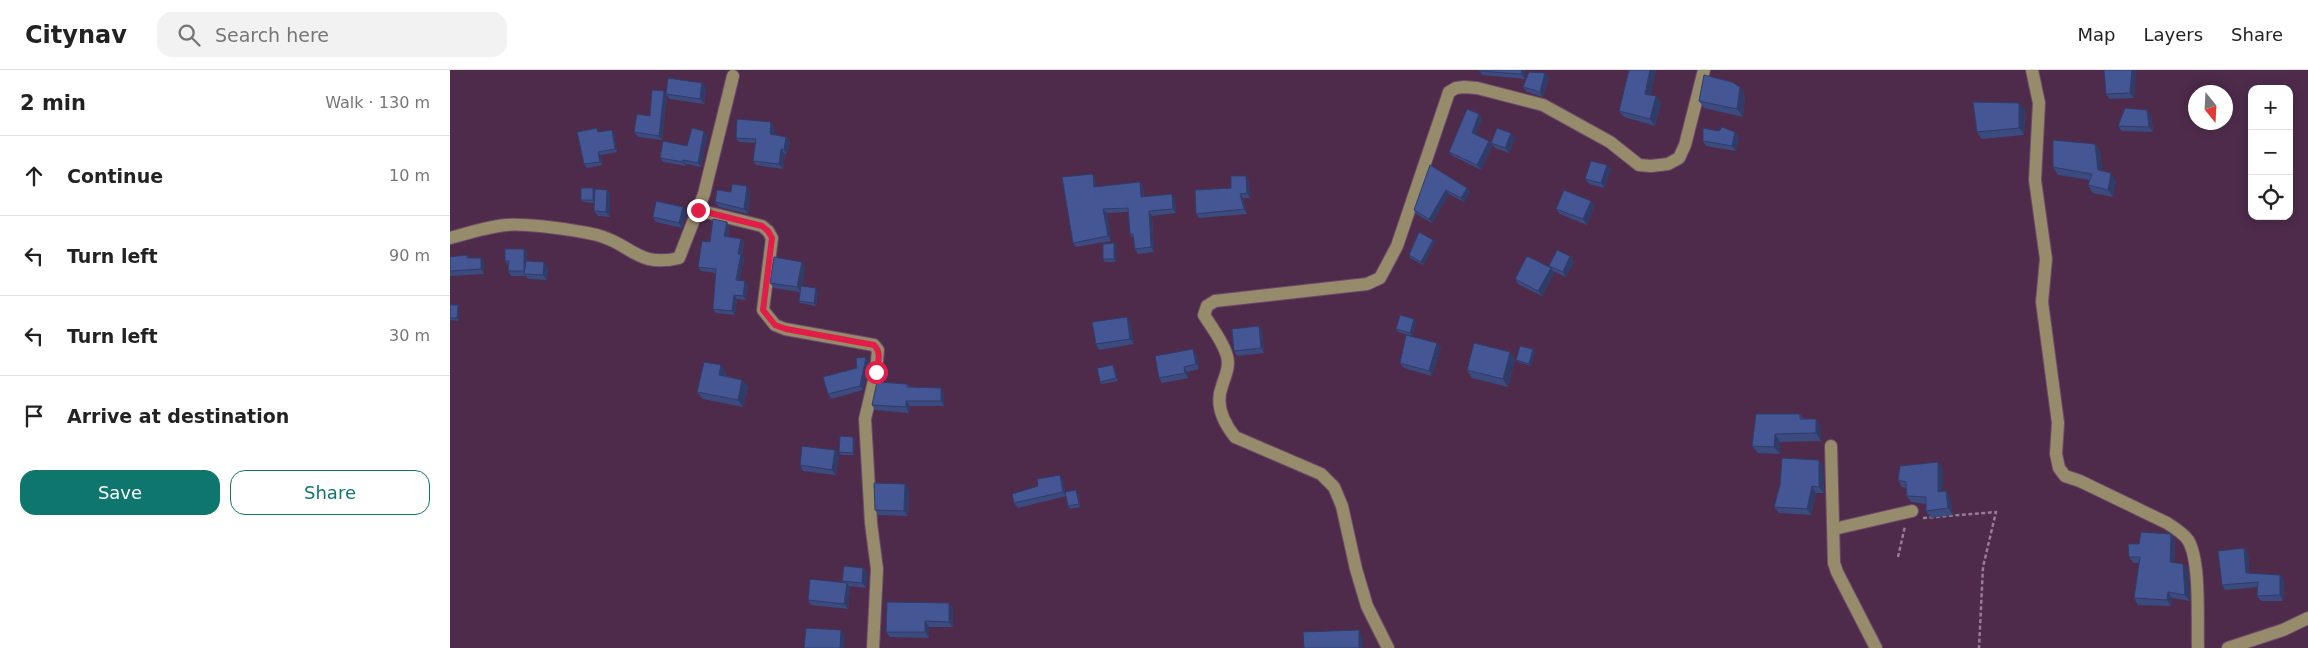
<!DOCTYPE html>
<html lang="en">
<head>
<meta charset="utf-8">
<style>
	:root { --surface:#fff; --page:#f2f2f2; --text:#222; --muted:#767676; --line:#e0e0e0; --accent:#0f766e }
	body { margin:0; font-family:"DejaVu Sans",sans-serif; background:var(--page); color:var(--text) }
	.controls { position:absolute; right:15px; top:15px; display:grid; overflow:hidden; border-radius:10px; box-shadow:0 2px 12px #0003 }
	.controls button { width:45px; height:45px; display:grid; place-items:center; padding:0; border:0; border-bottom:1px solid var(--line); background:var(--surface); color:var(--text); font:25px sans-serif }
	.compass { position:absolute; left:1738px; top:15px; width:45px; height:45px; border-radius:50%; background:var(--surface); box-shadow:0 2px 12px #0003; rotate:162deg }
	.stop { position:absolute; width:15px; height:15px; margin:-11px; border:4px solid #e11d48; border-radius:50%; background:#fff }
	.stop.end { background:#e11d48; border-color:#fff; box-shadow:0 1px 5px #0008 }
	.list { margin:0; padding:0; list-style:none }
	h2 { display:flex; justify-content:space-between; align-items:center; height:65px; margin:0; padding:0 20px; font-size:21px }
	h2 small { font-size:16px; font-weight:400; color:var(--muted) }
	.list li { display:grid; grid-template-columns:32px 1fr auto; gap:15px; align-items:center; box-sizing:border-box; height:80px; padding:0 20px; border-top:1px solid var(--line) }
	.list b { display:block; font-size:19px; white-space:nowrap }
	.list em { font-size:16px; font-style:normal; color:var(--muted) }
	.actions { display:flex; gap:10px; padding:15px 20px }
	.actions a { flex:1; padding:11px 0; border:1px solid var(--accent); border-radius:15px; text-align:center; font-size:18px; color:var(--accent) }
	.actions .main { background:var(--accent); color:#fff }
	.icon { flex:none; width:28px; height:28px; fill:none; stroke:currentColor; stroke-width:2; stroke-linecap:round; stroke-linejoin:round }
	.map { position:relative; flex:none; width:1858px; height:578px; overflow:hidden }
	header { display:flex; align-items:center; gap:30px; box-sizing:border-box; height:70px; padding:0 25px; background:var(--surface); border-bottom:1px solid var(--line) }
	header strong { font-size:24px }
	nav { display:flex; gap:28px; margin-inline-start:auto; font-size:18px }
	.search { width:350px; height:45px; background:var(--page); display:flex; align-items:center; gap:12px; box-sizing:border-box; padding:0 18px; border-radius:15px; color:var(--muted); font-size:19px }
	main { display:flex }
	aside { flex:1; background:var(--surface) }
	.map>svg:first-child { display:block }
	.lines { fill:none; stroke-linecap:round; stroke-linejoin:round }
	.minor-casing { stroke:#6c4b69; stroke-width:14 }
	.path { stroke:#987b95; stroke-width:2.5; stroke-dasharray:4 2.5; stroke-linecap:butt }
	.minor { stroke:#968b6b; stroke-width:12 }
	.wall { fill:#3b4a7f }
	.shaded-wall { fill:#303c68 }
	.building { fill:#455694; stroke:#303c68 }
	.route { stroke:#e11d48; stroke-width:6 }
</style>
</head>
<body>
<header>
<strong>Citynav</strong>
<div class="search"><svg class="icon" aria-label="search" viewBox="0 0 24 24"><circle cx="10" cy="10" r="6"/><path d="M15 15l6 6"/></svg>Search here</div>
<nav><a>Map</a><a>Layers</a><a>Share</a></nav>
</header>
<main>
<aside>
<h2>2 min<small>Walk · 130 m</small></h2>
<ul class="list">
<li><svg class="icon" aria-label="ahead" viewBox="0 0 24 24"><path d="M12 20V5M6 11l6-6 6 6"/></svg><div><b>Continue</b></div><em>10 m</em></li>
<li><svg class="icon" aria-label="left" viewBox="0 0 24 24"><path d="M17 20v-9H6M10 6l-5 5 5 5"/></svg><div><b>Turn left</b></div><em>90 m</em></li>
<li><svg class="icon" aria-label="left" viewBox="0 0 24 24"><path d="M17 20v-9H6M10 6l-5 5 5 5"/></svg><div><b>Turn left</b></div><em>30 m</em></li>
<li><svg class="icon" aria-label="arrive" viewBox="0 0 24 24"><path d="M6 21V4h12l-3 4 3 4H6"/></svg><div><b>Arrive at destination</b></div></li>
</ul>
<div class="actions"><a class="main">Save</a><a>Share</a></div>
</aside>
<div class="map">
<svg width="1858" height="578" viewBox="0 0 1858 578">
	<rect width="100%" height="100%" fill="#4e2b4b"/>
	<g class="lines">
		<g class="minor-casing">
			<g id="minor">
				<path d="M1582,0L1589,33L1585,110L1596,189L1592,232L1608,353L1606,384L1609,398L1615,406L1630,411L1717,453C1725,458 1733,463 1738,470C1751,491 1747,552 1748,578"/>
				<path d="M248,140L312,156L318,161L322,168L313,240L325,255L335,259L424,275L428,280L426,302L415,349L421,453L427,499L423,578"/>
				<path d="M0,168C18,163 37,157 56,155C77,153 126,160 147,165C182,174 187,198 229,188L254,124L283,6"/>
				<path d="M1381,376L1384,493L1387,502L1426,578"/>
				<path d="M1384,459L1462,441"/>
				<path d="M938,578L917,536L906,499L892,436L884,417L871,404L785,367C773,352 765,334 772,316C775,306 780,297 777,286C773,271 762,258 754,245L757,236L765,231L917,214L930,208L947,176L999,22L1006,18L1014,17L1027,18L1093,35L1160,72L1189,95L1201,96L1218,94L1229,88L1235,75L1254,0"/>
				<path d="M1778,578L1833,560L1858,548"/>
			</g>
		</g>
		<g class="path">
			<path d="M1473,448L1546,442L1533,497L1529,578"/>
			<path d="M1448,487L1455,456"/>
		</g>
		<use href="#minor" class="minor"/>
	</g>
	<g class="wall">
		<path d="M1075,0V9L1033,5L1029,1Z"/>
		<path d="M1206,0L1200,25L1206,26L1211,33L1205,56L1174,47L1169,41Z"/>
		<path d="M1654,0H1686L1684,28L1660,29L1656,24Z"/>
		<path d="M1095,3L1099,8L1093,27L1077,22L1073,17Z"/>
		<path d="M256,18L254,34L220,29L217,26L212,70L188,67L184,62L200,46L216,24Z"/>
		<path d="M1295,25L1293,47L1254,38L1249,31Z"/>
		<path d="M1575,40L1574,65L1532,69L1527,62Z"/>
		<path d="M1029,44L1032,48L1026,65L1039,71L1042,76L1031,100L1003,86L999,82Z"/>
		<path d="M1701,45L1703,62L1672,61L1668,56Z"/>
		<path d="M324,56V64L336,67L340,71L337,84H335L333,99L306,95L303,91L306,73L289,72L286,68Z"/>
		<path d="M1269,61L1285,62L1289,68L1286,81L1256,76L1253,71Z"/>
		<path d="M149,62L164,63L167,82L151,85L152,95L137,98L134,94Z"/>
		<path d="M257,65L251,97L236,94V96L213,92L210,88L237,76Z"/>
		<path d="M1065,68L1059,83L1045,78L1041,73Z"/>
		<path d="M1645,74L1650,81L1652,101L1666,111L1663,127L1643,123L1638,115L1640,110L1608,105L1603,97Z"/>
		<path d="M980,95L1017,118L1020,122L1014,132L999,124L982,153L966,144L964,140Z"/>
		<path d="M1157,95L1161,100L1154,118L1139,114L1135,109Z"/>
		<path d="M646,109V117L690,112L693,117L694,127L725,129L726,143L702,146L704,182L688,184L685,179L684,169L680,164L678,142L657,143L661,171L626,177L623,173Z"/>
		<path d="M799,110L800,128H793L797,144L749,148L746,144L781,118Z"/>
		<path d="M145,120V132L157,120L160,125V147L148,146L144,141V133L133,132L131,130Z"/>
		<path d="M300,121L298,144L269,137L265,132L281,122Z"/>
		<path d="M1144,136L1137,155L1110,144L1106,139Z"/>
		<path d="M237,142L232,158L206,152L203,147Z"/>
		<path d="M279,156L278,167L291,169L294,173L292,186L294,189L289,211L298,215L296,230L287,229L285,245L266,243L263,239L266,203L251,201L248,197L260,172Z"/>
		<path d="M985,172L973,195L960,188L959,185Z"/>
		<path d="M666,176V192H655L653,189Z"/>
		<path d="M74,179L77,183V191L98,197L97,210L78,209L76,206H61L58,201L59,195H58L55,191Z"/>
		<path d="M17,185L19,188H31L34,192V204L0,206V187Z"/>
		<path d="M1120,186L1124,192L1116,207L1103,201L1099,196Z"/>
		<path d="M355,197L352,216L368,221L366,236L350,233L349,231L350,222L324,218L320,213Z"/>
		<path d="M1101,198L1104,203L1092,226L1068,214L1065,209Z"/>
		<path d="M0,235L9,238V251L0,250Z"/>
		<path d="M677,247L680,252L684,274L649,280L646,274Z"/>
		<path d="M966,252L962,266L948,262L946,259Z"/>
		<path d="M812,261L814,283L787,286L784,281Z"/>
		<path d="M991,278L982,306L954,298L950,293Z"/>
		<path d="M1085,282L1081,296L1068,292L1066,290Z"/>
		<path d="M746,284L749,299L737,302L738,308L712,313L709,308Z"/>
		<path d="M1065,289L1058,317L1022,308L1017,300Z"/>
		<path d="M419,291L413,320L381,329L378,324L407,298Z"/>
		<path d="M271,295L276,303V306L292,310L298,317L293,337L253,329L247,322Z"/>
		<path d="M664,297L668,311L651,314L650,312Z"/>
		<path d="M457,314L460,317L491,318L494,323V336H460L459,343L425,340L422,335Z"/>
		<path d="M1350,344L1353,349L1371,356V371L1330,372V384L1308,383L1302,376Z"/>
		<path d="M405,370L404,385H391L389,382Z"/>
		<path d="M385,380L389,385L386,405L353,401L350,395Z"/>
		<path d="M1369,390L1373,396L1374,423H1366L1361,445L1329,443L1324,437Z"/>
		<path d="M1488,392L1493,399V421L1500,428L1503,445L1481,448L1476,441V434L1461,432L1457,426L1456,418L1452,417L1448,410Z"/>
		<path d="M613,409L615,422L628,423L630,437L620,439L618,436L616,426L568,438L564,433Z"/>
		<path d="M455,414L459,419L458,446L429,445L425,440Z"/>
		<path d="M1725,470L1724,493L1733,494L1738,500L1740,531L1722,528L1721,536L1688,535L1684,528L1689,493H1684L1679,487L1689,474Z"/>
		<path d="M1798,483L1799,503L1830,505L1834,510L1833,531H1811L1807,526V517L1775,520L1772,515Z"/>
		<path d="M413,498L417,503L416,518L399,516L400,518L398,539L361,535L358,530L394,513L392,511Z"/>
		<path d="M503,538V557H479V568L440,567L436,562Z"/>
	</g>
	<g class="shaded-wall">
		<path d="M1072,0H1075V9L1071,4Z"/>
		<path d="M1200,0H1206L1199,30L1195,24Z"/>
		<path d="M1682,0H1686L1684,28L1680,23Z"/>
		<path d="M1095,3L1099,8L1093,27L1090,22Z"/>
		<path d="M252,13L256,18L254,34L250,29Z"/>
		<path d="M1290,17L1295,25L1293,47L1287,39Z"/>
		<path d="M214,21L217,26L212,70L209,66Z"/>
		<path d="M1206,26L1211,33L1205,56L1200,49Z"/>
		<path d="M1569,33L1575,40L1574,65L1569,58Z"/>
		<path d="M1697,40L1701,45L1703,62L1699,57Z"/>
		<path d="M1029,44L1032,48L1025,68L1022,63Z"/>
		<path d="M321,52L324,56V68L320,64Z"/>
		<path d="M162,60L164,63L167,82L165,79Z"/>
		<path d="M254,61L257,65L251,97L248,93Z"/>
		<path d="M1285,62L1289,68L1286,81L1282,76Z"/>
		<path d="M1061,63L1065,68L1059,83L1055,78Z"/>
		<path d="M336,67L340,71L337,84L334,80Z"/>
		<path d="M1039,71L1042,76L1031,100L1027,95Z"/>
		<path d="M1645,74L1650,81L1653,108L1648,100Z"/>
		<path d="M331,79L335,84L333,99L329,94Z"/>
		<path d="M148,82L151,85L152,95L150,92Z"/>
		<path d="M233,90L236,94V96L233,92Z"/>
		<path d="M1157,95L1161,100L1154,118L1151,113Z"/>
		<path d="M1661,103L1666,111L1663,127L1658,120Z"/>
		<path d="M643,104L646,109L647,121L644,117Z"/>
		<path d="M796,106L799,110L800,128L797,123Z"/>
		<path d="M690,112L693,117L694,132L691,127Z"/>
		<path d="M297,116L300,121L298,144L294,139Z"/>
		<path d="M143,118L145,120V133L143,130Z"/>
		<path d="M1017,118L1020,122L1014,132L1011,128Z"/>
		<path d="M157,120L160,125V147L156,142Z"/>
		<path d="M996,120L999,124L982,153L979,149Z"/>
		<path d="M722,124L725,129L726,143L723,139Z"/>
		<path d="M790,124L793,128L797,144L794,139Z"/>
		<path d="M1141,131L1144,136L1137,155L1133,149Z"/>
		<path d="M233,137L237,142L232,158L229,153Z"/>
		<path d="M653,139L657,143L661,171L658,166Z"/>
		<path d="M699,141L702,146L704,182L701,177Z"/>
		<path d="M277,152L279,156L277,171L274,166Z"/>
		<path d="M291,169L294,173L292,186L294,189L289,214L286,210L288,184Z"/>
		<path d="M983,170L985,172L973,195L971,192Z"/>
		<path d="M664,173L666,176V192L664,189Z"/>
		<path d="M74,179L77,183V204L74,201Z"/>
		<path d="M1120,186L1124,192L1116,207L1113,202Z"/>
		<path d="M31,188L34,192V204L31,199Z"/>
		<path d="M94,192L98,197L97,210L93,205Z"/>
		<path d="M352,192L355,197L351,222L347,217Z"/>
		<path d="M1101,198L1104,203L1092,226L1088,221Z"/>
		<path d="M295,211L298,215L296,230L293,226Z"/>
		<path d="M366,218L368,221L366,236L364,233Z"/>
		<path d="M284,225L287,229L285,245L282,241Z"/>
		<path d="M8,235L9,238V251L7,248Z"/>
		<path d="M677,247L680,252L684,274L680,269Z"/>
		<path d="M964,249L966,252L962,266L960,263Z"/>
		<path d="M809,256L812,261L814,283L811,278Z"/>
		<path d="M987,273L991,278L982,306L979,301Z"/>
		<path d="M743,279L746,284L749,299L746,294Z"/>
		<path d="M1083,279L1085,282L1081,296L1079,294Z"/>
		<path d="M1060,282L1065,289L1058,317L1053,309Z"/>
		<path d="M416,287L419,291L413,320L410,316Z"/>
		<path d="M271,295L276,303L274,313L269,305Z"/>
		<path d="M663,295L664,297L668,311L666,308Z"/>
		<path d="M734,297L737,302L738,308L735,303Z"/>
		<path d="M292,310L298,317L293,337L288,330Z"/>
		<path d="M491,318L494,323V336L491,331Z"/>
		<path d="M456,331L460,336L459,343L456,337Z"/>
		<path d="M1366,349L1371,356V371L1366,363Z"/>
		<path d="M1325,364L1330,372V384L1324,377Z"/>
		<path d="M403,367L405,370L404,385L403,383Z"/>
		<path d="M385,380L389,385L386,405L382,400Z"/>
		<path d="M1369,390L1373,396L1374,423L1369,417Z"/>
		<path d="M1488,392L1493,399V428L1488,422Z"/>
		<path d="M610,405L613,409L616,426L613,422Z"/>
		<path d="M455,414L459,419L458,446L454,441Z"/>
		<path d="M1362,416L1366,423L1361,445L1357,439Z"/>
		<path d="M626,420L628,423L630,437L629,434Z"/>
		<path d="M1496,421L1500,428L1503,445L1498,438Z"/>
		<path d="M1721,464L1725,470L1724,498L1720,492Z"/>
		<path d="M1794,478L1798,483L1800,508L1796,503Z"/>
		<path d="M1733,494L1738,500L1740,531L1735,525Z"/>
		<path d="M413,498L417,503L416,518L412,513Z"/>
		<path d="M1830,505L1834,510L1833,531L1830,525Z"/>
		<path d="M397,513L400,518L398,539L394,534Z"/>
		<path d="M1718,522L1722,528L1721,536L1717,530Z"/>
		<path d="M499,533L503,538V557L499,552Z"/>
		<path d="M475,551L479,557V568L475,562Z"/>
		<path d="M391,560L395,566L394,578H390Z"/>
		<path d="M909,560L912,565L913,578H909Z"/>
	</g>
	<g class="building">
		<path d="M1029,0H1072L1071,4L1029,1Z"/>
		<path d="M1179,0H1200L1195,24L1206,26L1200,49L1169,41Z"/>
		<path d="M1654,0H1682L1680,23L1656,24Z"/>
		<path d="M1079,2L1095,3L1090,22L1073,17Z"/>
		<path d="M1254,5L1282,12L1290,17L1287,39L1249,31Z"/>
		<path d="M218,8L252,13L250,29L216,24Z"/>
		<path d="M202,20L214,21L209,66L184,62L187,44L200,46Z"/>
		<path d="M1523,32L1569,33V58L1527,62Z"/>
		<path d="M1675,38L1697,40L1699,57L1668,56Z"/>
		<path d="M1017,39L1029,44L1022,63L1039,71L1027,95L999,82Z"/>
		<path d="M287,49L321,52L320,64L336,67L334,80L331,79L329,94L303,91L306,69L286,68Z"/>
		<path d="M1272,57L1285,62L1282,76L1253,71V58L1269,61Z"/>
		<path d="M147,58L148,62L162,60L165,79L148,82L150,92L134,94L127,62Z"/>
		<path d="M242,58L254,61L248,93L233,90V92L210,88L213,71L237,76Z"/>
		<path d="M1047,58L1061,63L1055,78L1041,73Z"/>
		<path d="M1603,70L1645,74L1648,100L1661,103L1658,120L1638,115L1642,104L1603,97Z"/>
		<path d="M1141,91L1157,95L1151,113L1135,109Z"/>
		<path d="M980,95L1017,118L1011,128L996,120L979,149L964,140Z"/>
		<path d="M643,104L644,117L690,112L691,127L722,124L723,139L699,141L701,177L685,179L683,164H680L678,138L653,139L658,166L623,173L612,107Z"/>
		<path d="M781,106H796L797,123L790,124L794,139L746,144L745,120L781,118Z"/>
		<path d="M282,114L297,116L294,139L265,132L267,120L281,122Z"/>
		<rect x="131" y="118" width="12" height="12"/>
		<path d="M145,119L157,120L156,142L144,141Z"/>
		<path d="M1114,120L1141,131L1133,149L1106,139Z"/>
		<path d="M206,131L233,137L229,153L203,147Z"/>
		<path d="M263,149L277,152L274,166L291,169L288,184H291L286,210L295,211L293,226L284,225L282,241L263,239L266,199L248,197L252,171L260,172Z"/>
		<path d="M969,162L983,170L971,192L959,185Z"/>
		<path d="M664,173V189H653V174Z"/>
		<path d="M55,179H74V201H58L59,191H55Z"/>
		<path d="M1107,180L1120,186L1113,202L1099,196Z"/>
		<path d="M17,185V188H31V199L0,201V187Z"/>
		<path d="M1077,186L1101,198L1088,221L1065,209Z"/>
		<path d="M324,187L352,192L347,217L320,213Z"/>
		<path d="M76,191L94,192L93,205L74,204Z"/>
		<path d="M351,216L366,218L364,233L349,231Z"/>
		<path d="M0,235H8L7,248H0Z"/>
		<path d="M950,245L964,249L960,263L946,259Z"/>
		<path d="M677,247L680,269L646,274L642,252Z"/>
		<path d="M809,256L811,278L784,281L782,259Z"/>
		<path d="M956,265L987,273L979,301L950,293Z"/>
		<path d="M1024,273L1060,282L1053,309L1017,300Z"/>
		<path d="M1070,276L1083,279L1079,294L1066,290Z"/>
		<path d="M743,279L746,294L734,297L735,303L709,308L705,286Z"/>
		<path d="M416,287L410,316L378,324L373,307L407,298L406,288Z"/>
		<path d="M254,292L271,295L269,305L292,310L288,330L247,322Z"/>
		<path d="M663,295L666,308L650,312L647,298Z"/>
		<path d="M427,312L457,314V317L491,318V331H456V337L422,335Z"/>
		<path d="M1306,344H1350V349H1366V363L1325,364L1324,377L1302,376Z"/>
		<path d="M390,366L403,367V383L389,382Z"/>
		<path d="M352,376L385,380L382,400L350,395Z"/>
		<path d="M1332,388L1369,390V417L1362,416L1357,439L1324,437L1330,415Z"/>
		<path d="M1488,392V422L1496,421L1498,438L1476,441V427L1457,426L1456,412L1448,410L1450,396Z"/>
		<path d="M610,405L613,422L564,433L562,424L588,416L587,409Z"/>
		<path d="M424,413L455,414L454,441L425,440Z"/>
		<path d="M626,420L629,434L618,436L615,422Z"/>
		<path d="M1691,462L1721,464L1720,492L1733,494L1735,525L1718,522L1717,530L1684,528L1690,487H1679L1678,474H1689Z"/>
		<path d="M1794,478L1796,503L1830,505V525L1807,526L1808,512L1772,515L1768,481Z"/>
		<path d="M394,496L413,498L412,513L392,511Z"/>
		<path d="M360,509L397,513L394,534L358,530Z"/>
		<path d="M437,532L499,533V552L475,551V562H436Z"/>
		<path d="M356,558L391,560L390,578H354Z"/>
		<path d="M909,560V578H854L853,562Z"/>
	</g>
	<g class="lines">
		<path class="route" d="M248,140L312,156L318,161L322,168L313,240L325,255L336,259L424,275C432,283 428,292 426,302"/>
	</g>
</svg>
<div class="controls">
<button>+</button>
<button>−</button>
<button><svg class="icon" aria-label="locate" viewBox="0 0 24 24"><circle cx="12" cy="12" r="6"/><path d="M12 2v4M12 18v4M2 12h4M18 12h4"/></svg></button>
</div>
<svg class="compass" viewBox="-18 -18 36 36"><path d="M0-13l5 13h-10z" fill="#e53935"/><path d="M0 13l5-13h-10z" fill="#767676"/></svg>
<div class="stop" style="left:426px;top:302px"></div>
<div class="stop end" style="left:248px;top:140px"></div>
</div>
</main>
</body>
</html>
